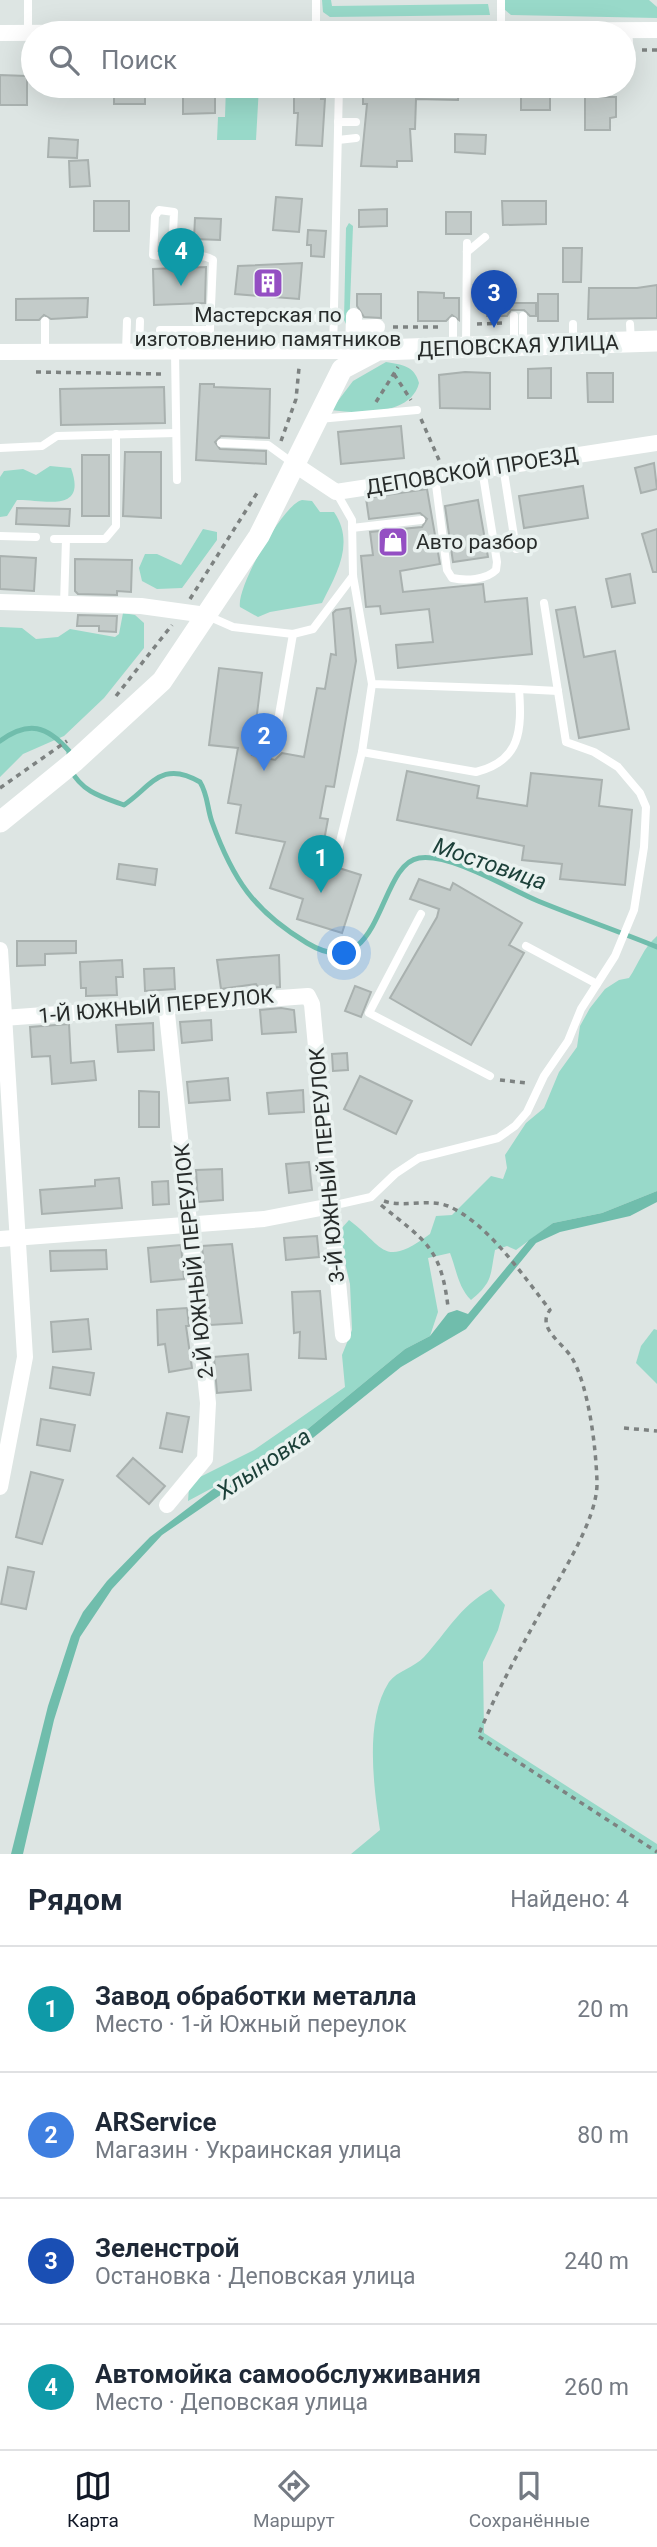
<!DOCTYPE html>
<html lang="ru">
<head>
<meta charset="utf-8">
<style>
	:root { --surface:#fff; --page:#f2f2f3; --text:#1f2937; --muted:#747a83; --line:#e0e1e3; --accent:#111827 }
	body { margin:0; font-family:Roboto,sans-serif; background:var(--page); color:var(--text) }
	.you { position:absolute; left:345px; top:954px; width:24px; height:24px; margin:-18px; border:5px solid #fff; border-radius:50%; background:#1a73e8; box-shadow:0 0 0 10px #1a73e833 }
	.badge { display:grid; place-items:center; width:46px; height:46px; border-radius:50%; background:var(--accent); color:#fff; font-size:23px; font-weight:700 }
	.pin { position:absolute; translate:-50% -58px; filter:drop-shadow(0 2px 4px #0008) }
	.pin::after { content:''; position:absolute; top:37px; width:24px; height:21px; background:inherit; clip-path:polygon(0 0,100% 0,50% 100%) }
	.list { margin:0; padding:0; list-style:none }
	h2 { display:flex; justify-content:space-between; align-items:center; height:91px; margin:0; padding:0 28px; font-size:30px }
	h2 small { font-size:23px; font-weight:400; color:var(--muted) }
	.list li { display:grid; grid-template-columns:46px 1fr auto; gap:21px; align-items:center; box-sizing:border-box; height:126px; padding:0 28px; border-top:2px solid var(--line) }
	.list b { display:block; font-size:26px; white-space:nowrap }
	.list p { margin:0; font-size:23px; white-space:nowrap; color:var(--muted) }
	.list em { font-size:23px; font-style:normal; color:var(--muted) }
	.icon { flex:none; width:38px; height:38px; fill:none; stroke:currentColor; stroke-width:2; stroke-linecap:round; stroke-linejoin:round }
	.map { position:relative; flex:none; width:657px; height:1854px; overflow:hidden }
	.search { position:absolute; background:var(--surface); box-shadow:0 7px 28px #0002; left:21px; right:21px; top:21px; height:77px; display:flex; align-items:center; gap:18px; box-sizing:border-box; padding:0 24px; border-radius:38px; color:var(--muted); font-size:26px }
	.sheet { height:595px; background:var(--surface) }
	nav { display:flex; justify-content:space-around; align-items:center; box-sizing:border-box; height:98px; border-top:2px solid var(--line); background:var(--surface); font-size:19px; color:var(--muted) }
	nav a { display:grid; justify-items:center; gap:4px }
	nav .on { color:var(--accent) }
	.map>svg:first-child { display:block }
	.green { fill:#98d9c9 }
	.water { fill:#70bdac }
	.lines { fill:none; stroke-linecap:round; stroke-linejoin:round }
	.stream { stroke:#70bdac; stroke-width:5 }
	.building { fill:#c3cbc9; stroke:#a9b1af; stroke-width:2 }
	.path { stroke:#7d8281; stroke-width:3.5; stroke-dasharray:5 5; stroke-linecap:butt }
	.service { stroke:#fff; stroke-width:8 }
	.minor { stroke:#fff; stroke-width:16 }
	.secondary { stroke:#fff; stroke-width:21 }
	.labels { text-anchor:middle; dominant-baseline:central; stroke-width:7; stroke-linejoin:round; paint-order:stroke }
	.poi-label { font-size:21px; fill:#272b2a; stroke:#eaf2f0 }
	.street-label { font-size:21px; fill:#272b2a; stroke:#eaf2f0 }
	.water-label { font-size:23px; font-style:italic; fill:#1c4039; stroke:#eaf2f0 }
</style>
</head>
<body>
<div class="map">
<svg width="657" height="1854" viewBox="0 0 657 1854">
	<rect width="100%" height="100%" fill="#dde5e3"/>
	<g class="green">
		<path d="M322,0H331L332,6L488,4L490,15L330,17L323,12Z"/>
		<path d="M503,0H649L657,7V18L511,15L504,9Z"/>
		<path d="M226,86H259L256,140H217L218,117H225Z"/>
		<path d="M349,223L353,226L349,330L344,320L346,228Z"/>
		<path d="M386,362C402,365 414,365 419,383C411,416 358,414 331,410L353,381Z"/>
		<path d="M50,466L71,468C88,515 41,499 17,500L7,516L0,517V477L4,471L23,469L36,475Z"/>
		<path d="M302,500L312,501L320,512H334C355,543 337,573 322,603L270,612L258,617L240,607C236,588 283,504 302,500Z"/>
		<path d="M203,529L217,532V540L182,588L157,589L142,581L139,568L145,554H157L181,565Z"/>
		<path d="M123,613L135,615L144,623V648L104,698L64,736L23,754L0,777V627L22,628L36,639L58,637L70,629L115,637L119,634Z"/>
		<path d="M657,936V1191L602,1213L553,1223L516,1250L507,1246L495,1250C490,1276 493,1282 471,1300C458,1287 457,1271 450,1253L428,1258L438,1312L430,1336L405,1349L281,1451L188,1501L189,1487L200,1477L254,1450L345,1387L342,1355L352,1330L350,1284L341,1246V1229L349,1220C385,1247 382,1269 430,1234L436,1216L452,1215L491,1176L503,1179L507,1168L505,1155L526,1123L544,1108L559,1072L577,1047L580,1026L590,1008L605,989L619,980L629,978C639,963 643,948 657,936Z"/>
		<path d="M654,1329L657,1330V1384L636,1363L641,1346Z"/>
		<path d="M491,1589L505,1605L498,1630L483,1662L484,1733L657,1844V1854H351L380,1830C374,1787 364,1721 389,1682C397,1671 415,1667 424,1657C448,1631 459,1607 491,1589Z"/>
	</g>
	<path class="water" d="M657,1191V1202L630,1216L560,1232L536,1243L466,1329L401,1367L288,1458L222,1494L162,1535L112,1589L80,1637L54,1720L23,1854H11L48,1706L71,1636L83,1612L107,1581L150,1537L217,1486L281,1451L405,1349L430,1336L448,1313L457,1310L468,1314L529,1240L553,1223L602,1213Z"/>
	<g class="lines">
		<g class="stream">
			<path d="M0,741C29,720 47,726 69,751V757"/>
			<path d="M71,770C82,792 102,797 124,805C151,787 161,759 200,782C208,795 207,808 212,822C233,880 254,911 307,943C383,989 377,864 419,858C451,853 509,889 538,901C577,917 618,931 657,947"/>
		</g>
	</g>
	<g class="building">
		<path d="M0,75L27,76V105H0Z"/>
		<rect x="114" y="86" width="31" height="18"/>
		<path d="M183,86H215V113L183,114Z"/>
		<path d="M294,86H321V99H325L322,146L296,145L298,113H294Z"/>
		<path d="M363,86H459L458,100L416,99L415,129H410L412,161H397V167L361,166L367,104H363Z"/>
		<rect x="521" y="86" width="29" height="24"/>
		<path d="M585,97H616V117L610,118V130H585Z"/>
		<path d="M455,134L486,135L485,154L455,152Z"/>
		<path d="M49,138L78,140L77,158L48,157Z"/>
		<path d="M88,160L90,186L70,187L69,161Z"/>
		<path d="M276,197L302,199L299,232L273,230Z"/>
		<rect x="94" y="201" width="35" height="30"/>
		<path d="M502,201H546V224L503,225Z"/>
		<path d="M387,209V226L359,227V210Z"/>
		<rect x="446" y="212" width="25" height="22"/>
		<path d="M195,218L221,219L220,240L194,239Z"/>
		<path d="M308,230L326,231L324,257L311,256V245H307Z"/>
		<path d="M563,248H582L581,282H563Z"/>
		<path d="M302,263L299,299L235,294L238,266Z"/>
		<path d="M206,267L205,303L154,305L153,269Z"/>
		<path d="M487,281H508V303H536V316H530L524,310H511L507,316H487Z"/>
		<path d="M657,285V318L588,319L589,288H637Z"/>
		<path d="M418,292L444,293V298H459V320L452,315L446,321H418Z"/>
		<path d="M357,294H381V318L364,317L357,306Z"/>
		<rect x="538" y="294" width="20" height="27"/>
		<path d="M88,298L87,317L51,319L44,315L39,320H16V299Z"/>
		<path d="M551,368V398H528V369Z"/>
		<path d="M465,372L490,373V409L440,408L439,375Z"/>
		<path d="M587,373H613V402H588Z"/>
		<path d="M200,384H214V387L270,389L269,438L221,436L215,442L220,449L266,451V464L196,460Z"/>
		<path d="M164,387L165,423L61,425L60,389Z"/>
		<path d="M401,426L404,458L341,464L338,432Z"/>
		<path d="M125,452H161V518L123,516Z"/>
		<rect x="82" y="455" width="27" height="61"/>
		<path d="M654,463L657,489L641,493L635,468Z"/>
		<path d="M583,486L588,518L524,528L519,496Z"/>
		<path d="M427,489L440,564L400,571L403,592L483,584L485,602L527,598L532,654L398,668L396,645L433,642L429,609L381,614L380,606L366,607L361,556L373,555L370,532L422,527L427,519L420,513L369,519L366,498Z"/>
		<path d="M478,500L488,557L453,562L445,506Z"/>
		<path d="M17,508L70,509L69,526L16,524Z"/>
		<path d="M657,529V572H653L642,534Z"/>
		<path d="M0,556L36,558L34,591L0,589Z"/>
		<path d="M75,559L132,560L131,592L117,591V595L78,594L75,591Z"/>
		<path d="M630,574L635,603L612,607L606,579Z"/>
		<path d="M575,607L584,657L615,651L629,729L579,738L556,610Z"/>
		<path d="M350,608L356,661L334,787L326,786L320,818L328,819L320,862L361,875L342,933L297,919L303,899L270,888L285,842L236,833L241,805L228,803L238,748L209,745L219,668L262,673L252,755L275,760L282,753L304,757L317,688L325,689L331,654L336,655L333,613L336,610Z"/>
		<path d="M78,615L117,616L116,632L99,631V626H77Z"/>
		<path d="M407,771L479,786L477,798L527,806L531,773L602,780L599,806L632,810L625,885L560,879L562,864L522,860L524,846L397,820Z"/>
		<path d="M119,864L157,869L155,885L117,879Z"/>
		<path d="M419,879L450,890L453,883L522,923L509,945L524,953L471,1045L390,998L437,917L439,909L410,899Z"/>
		<path d="M17,941H76V953L45,954V965L17,966Z"/>
		<path d="M279,955L280,987L259,989L256,984L221,989L217,960Z"/>
		<path d="M122,960L123,977H116L117,995L86,996V988H81L80,962Z"/>
		<path d="M174,968L175,989L145,991L144,969Z"/>
		<path d="M355,986L371,992L361,1017L345,1011Z"/>
		<path d="M281,1008L294,1010L296,1032L262,1034L260,1010Z"/>
		<path d="M211,1020L212,1040L182,1043L180,1022Z"/>
		<path d="M153,1023L154,1050L118,1052L116,1025Z"/>
		<path d="M69,1024L71,1063L94,1061L96,1080L52,1084L50,1056L32,1057L30,1027Z"/>
		<path d="M347,1053L348,1070L333,1071L332,1054Z"/>
		<path d="M360,1076L412,1101L396,1134L344,1109Z"/>
		<path d="M228,1078L230,1100L189,1103L187,1082Z"/>
		<path d="M303,1090L304,1112L269,1114L267,1093Z"/>
		<path d="M139,1091L159,1092V1127H139Z"/>
		<path d="M309,1162L312,1190L289,1193L286,1164Z"/>
		<path d="M222,1169L223,1200L198,1202L196,1170Z"/>
		<path d="M119,1178L122,1208L42,1214L40,1190L95,1186V1180Z"/>
		<path d="M168,1181L169,1204L153,1205L152,1182Z"/>
		<path d="M317,1236L319,1257L286,1260L284,1238Z"/>
		<path d="M232,1244L242,1323L210,1325L202,1246Z"/>
		<path d="M181,1245L184,1279L151,1282L148,1248Z"/>
		<path d="M106,1250L107,1269L51,1271L50,1251Z"/>
		<path d="M320,1291L326,1359L299,1358L300,1332L294,1333L292,1292Z"/>
		<path d="M187,1308L189,1326H186L192,1368L169,1372L165,1344L158,1345L157,1310Z"/>
		<path d="M88,1319L91,1349L53,1352L51,1322Z"/>
		<path d="M248,1354L251,1390L217,1393L214,1357Z"/>
		<path d="M53,1367L94,1373L90,1395L50,1388Z"/>
		<path d="M167,1413L189,1417L182,1452L160,1448Z"/>
		<path d="M41,1419L75,1425L70,1451L37,1445Z"/>
		<path d="M133,1458L165,1486L149,1504L117,1476Z"/>
		<path d="M31,1472L63,1480L42,1544L16,1537Z"/>
		<path d="M8,1567L34,1572L26,1609L1,1604Z"/>
	</g>
	<g class="lines">
		<g class="path">
			<path d="M642,50H657"/>
			<path d="M477,324L504,323"/>
			<path d="M393,327H442"/>
			<path d="M36,372L163,374"/>
			<path d="M394,374L411,400"/>
			<path d="M376,402L398,367"/>
			<path d="M421,419L439,460"/>
			<path d="M281,441L296,399L299,368"/>
			<path d="M190,599L257,493"/>
			<path d="M116,696L172,625"/>
			<path d="M0,788L67,741"/>
			<path d="M500,1080L527,1083"/>
			<path d="M384,1201C404,1208 427,1198 448,1206C488,1223 524,1277 550,1310C536,1328 563,1343 572,1358C589,1387 596,1448 597,1482C598,1520 558,1579 540,1613C518,1653 496,1693 478,1736L657,1852"/>
			<path d="M381,1205C425,1241 441,1247 448,1307"/>
			<path d="M624,1428L657,1431"/>
		</g>
		<g class="service">
			<path d="M28,0V32"/>
			<path d="M501,0V32"/>
			<path d="M628,30L630,55"/>
			<path d="M316,32V0"/>
			<path d="M338,122H356"/>
			<path d="M338,140L356,138"/>
			<path d="M467,252L485,237"/>
			<path d="M172,256L174,212L159,210L155,216L153,255C172,260 197,250 213,260L209,352"/>
			<path d="M523,316V344"/>
			<path d="M317,318H334"/>
			<path d="M453,321V346"/>
			<path d="M573,324V342"/>
			<path d="M630,324L631,342"/>
			<path d="M160,330H210"/>
			<path d="M514,344V316"/>
			<path d="M466,345L467,243"/>
			<path d="M45,352V321"/>
			<path d="M126,352L127,321"/>
			<path d="M139,352L140,321"/>
			<path d="M175,352L177,480"/>
			<path d="M333,352L339,86"/>
			<path d="M319,419L417,410"/>
			<path d="M221,443L268,445L294,464"/>
			<path d="M0,448L42,446L57,436L176,433"/>
			<path d="M503,466L516,549"/>
			<path d="M435,477L447,570L452,578C466,581 486,580 496,570L497,562L482,469"/>
			<path d="M336,492L352,520L353,576L372,684L519,689"/>
			<path d="M352,528L421,520"/>
			<path d="M0,536L36,537"/>
			<path d="M54,539H105L116,526V434"/>
			<path d="M64,604L66,539"/>
			<path d="M208,616L233,627L293,634L313,629L353,576"/>
			<path d="M372,684L362,752L476,772C521,761 522,730 519,689L558,691"/>
			<path d="M275,738L293,634"/>
			<path d="M337,854L362,752"/>
			<path d="M421,914L369,1013L490,1076"/>
			<path d="M526,946L597,984"/>
			<path d="M331,1206L371,1197L395,1174L419,1158L498,1138L515,1126L527,1112L544,1076L568,1041L581,1009L615,956L634,910L644,847L646,807L640,793L618,767L594,752L566,742L544,603"/>
		</g>
		<g class="minor">
			<path d="M0,33L657,30"/>
			<path d="M354,328L377,327"/>
			<path d="M0,352L372,351"/>
			<path d="M353,352L354,316"/>
			<path d="M294,464L336,492L657,443"/>
			<path d="M0,602L141,606L206,615"/>
			<path d="M0,950L25,1357L0,1487"/>
			<path d="M166,1004L208,1403L205,1459L167,1505"/>
			<path d="M3,1018L308,996L312,1004L343,1335"/>
			<path d="M0,1239L264,1219L331,1206"/>
		</g>
		<path class="secondary" d="M0,822L75,761L162,681L259,536L342,369L378,350L657,341"/>
	</g>
	<defs>
		<g id="building-square" transform="scale(1.575)"><rect x="-9" y="-9" width="18" height="18" rx="4" fill="#944fc3" stroke="#eaf2f0"/><path d="M-4-6H4V6H1V3H-1V6H-4ZM-2.5-4.3h1.7v1.8h-1.7ZM.8-4.3h1.7v1.8H.8ZM-2.5-1h1.7V.8h-1.7ZM.8-1h1.7V.8H.8Z" fill="#fff"/></g>
		<g id="shop-square" transform="scale(1.575)"><rect x="-9" y="-9" width="18" height="18" rx="4" fill="#944fc3" stroke="#eaf2f0"/><path d="M-5-2.5h2.3a2.7 3.5 0 0 1 5.4 0H5L5.5 6h-11ZM-1.5-2.5h3a1.5 2.3 0 0 0-3 0Z" fill="#fff"/></g>
	</defs>
	<g fill-rule="evenodd">
		<use href="#building-square" x="268" y="283"/>
		<use href="#shop-square" x="393" y="542"/>
	</g>
	<g class="labels">
		<g class="poi-label">
			<text x="268" y="315">Мастерская по<tspan x="268" dy="24">изготовлению памятников</tspan></text>
			<text x="416" y="542" text-anchor="start">Авто разбор</text>
		</g>
		<g class="street-label">
			<text transform="translate(518 346) rotate(-2)">ДЕПОВСКАЯ УЛИЦА</text>
			<text transform="translate(472 471) rotate(-9)">ДЕПОВСКОЙ ПРОЕЗД</text>
			<text transform="translate(156 1006) rotate(-5)">1-Й ЮЖНЫЙ ПЕРЕУЛОК</text>
			<text transform="translate(327 1165) rotate(-95)">3-Й ЮЖНЫЙ ПЕРЕУЛОК</text>
			<text transform="translate(194 1261) rotate(-96)">2-Й ЮЖНЫЙ ПЕРЕУЛОК</text>
		</g>
		<g class="water-label">
			<text transform="translate(490 864) rotate(19)">Мостовица</text>
			<text transform="translate(264 1464) rotate(-34)">Хлыновка</text>
		</g>
	</g>
</svg>
<div class="you"></div>
<div class="pin badge" style="left:321px;top:893px;background:#0f9aa8">1</div>
<div class="pin badge" style="left:264px;top:771px;background:#3f7fe0">2</div>
<div class="pin badge" style="left:494px;top:328px;background:#1a4fb4">3</div>
<div class="pin badge" style="left:181px;top:286px;background:#0f9aa8">4</div>
<div class="search"><svg class="icon" aria-label="search" viewBox="0 0 24 24"><circle cx="10" cy="10" r="6"/><path d="M15 15l6 6"/></svg>Поиск</div>
</div>
<section class="sheet">
<h2>Рядом<small>Найдено: 4</small></h2>
<ul class="list">
<li><span class="badge" style="background:#0f9aa8">1</span><div><b>Завод обработки металла</b><p>Место · 1-й Южный переулок</p></div><em>20 m</em></li>
<li><span class="badge" style="background:#3f7fe0">2</span><div><b>ARService</b><p>Магазин · Украинская улица</p></div><em>80 m</em></li>
<li><span class="badge" style="background:#1a4fb4">3</span><div><b>Зеленстрой</b><p>Остановка · Деповская улица</p></div><em>240 m</em></li>
<li><span class="badge" style="background:#0f9aa8">4</span><div><b>Автомойка самообслуживания</b><p>Место · Деповская улица</p></div><em>260 m</em></li>
</ul>
</section>
<nav>
<a class="on"><svg class="icon" aria-label="map" viewBox="0 0 24 24"><path d="M3 6l6-2 6 2 6-2v14l-6 2-6-2-6 2zM9 4v14M15 6v14"/></svg>Карта</a>
<a><svg class="icon" aria-label="directions" viewBox="0 0 24 24"><path d="M12 3l9 9-9 9-9-9zM9 14v-3h6M13 9l2 2-2 2"/></svg>Маршрут</a>
<a><svg class="icon" aria-label="saved" viewBox="0 0 24 24"><path d="M7 4h10v16l-5-4-5 4z"/></svg>Сохранённые</a>
</nav>
</body>
</html>
